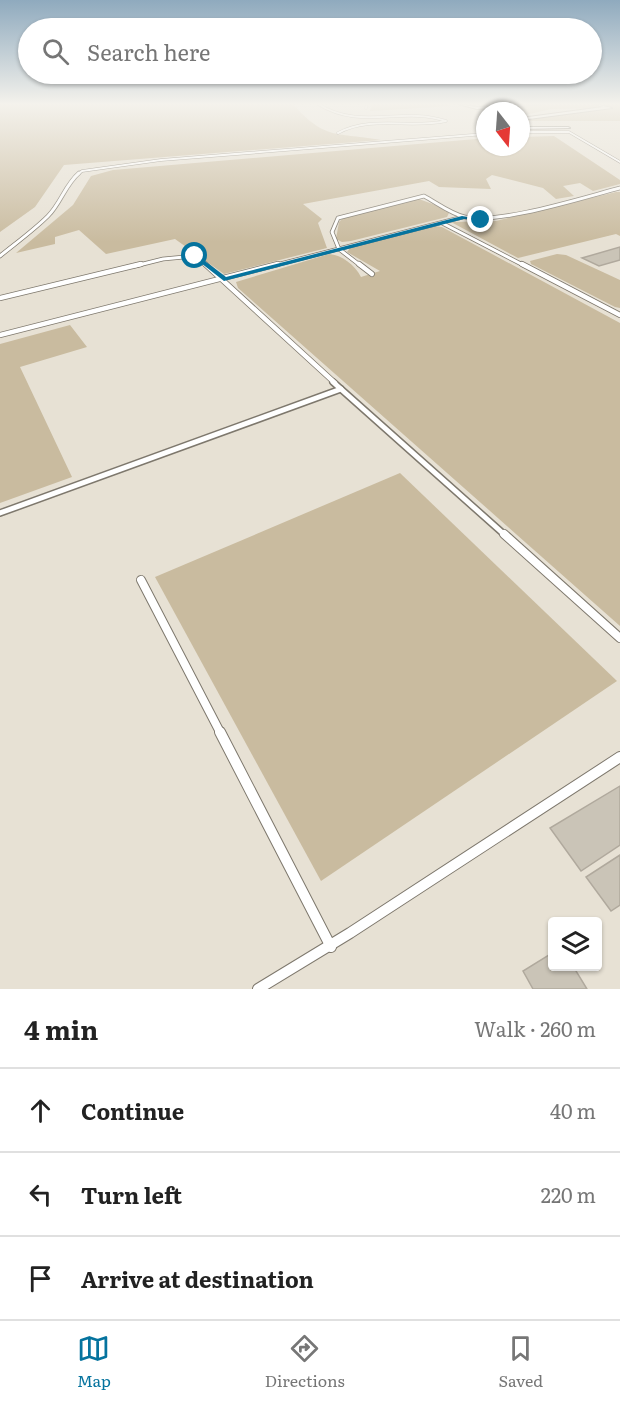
<!DOCTYPE html>
<html lang="en">
<head>
<meta charset="utf-8">
<style>
	:root { --surface:#fff; --page:#f6f6f6; --text:#222; --muted:#767676; --line:#e0e0e0; --accent:#05739e }
	body { margin:0; font-family:Literata,serif; background:var(--page); color:var(--text) }
	.controls { position:absolute; right:18px; bottom:18px; display:grid; overflow:hidden; border-radius:6px; box-shadow:0 2px 4px #0004 }
	.controls button { width:54px; height:54px; display:grid; place-items:center; padding:0; border:0; border-bottom:2px solid var(--line); background:var(--surface); color:var(--text); font:30px sans-serif }
	.compass { position:absolute; left:476px; top:102px; width:54px; height:54px; border-radius:50%; background:var(--surface); box-shadow:0 2px 4px #0004; rotate:163deg }
	.stop { position:absolute; width:18px; height:18px; margin:-14px; border:4px solid #05739e; border-radius:50%; background:#fff }
	.stop.end { background:#05739e; border-color:#fff; box-shadow:0 2px 6px #0008 }
	.list { margin:0; padding:0; list-style:none }
	h2 { display:flex; justify-content:space-between; align-items:center; height:78px; margin:0; padding:0 24px; font-size:26px }
	h2 small { font-size:20px; font-weight:400; color:var(--muted) }
	.list li { display:grid; grid-template-columns:39px 1fr auto; gap:18px; align-items:center; box-sizing:border-box; height:84px; padding:0 24px; border-top:2px solid var(--line) }
	.list b { display:block; font-size:22px; white-space:nowrap }
	.list em { font-size:20px; font-style:normal; color:var(--muted) }
	.icon { flex:none; width:33px; height:33px; fill:none; stroke:currentColor; stroke-width:2; stroke-linecap:round; stroke-linejoin:round }
	.map { position:relative; flex:none; width:620px; height:989px; overflow:hidden }
	.search { position:absolute; background:var(--surface); box-shadow:0 2px 4px #0004; left:18px; right:18px; top:18px; height:66px; display:flex; align-items:center; gap:15px; box-sizing:border-box; padding:0 21px; border-radius:33px; color:var(--muted); font-size:22px }
	.sheet { height:330px; background:var(--surface) }
	nav { display:flex; justify-content:space-around; align-items:center; box-sizing:border-box; height:84px; border-top:2px solid var(--line); background:var(--surface); font-size:16px; color:var(--muted) }
	nav a { display:grid; justify-items:center; gap:3px }
	nav .on { color:var(--accent) }
	.map>svg:first-child { display:block }
	.green { fill:#c9bb9f }
	.building { fill:#cac4b7; stroke:#b0a99d; stroke-width:1.5 }
	.lines { fill:none; stroke-linecap:round; stroke-linejoin:round }
	.lane-far5-casing { stroke:#7e786d; stroke-width:3 }
	.lane-far4-casing { stroke:#7e786d; stroke-width:4.5 }
	.lane-far3-casing { stroke:#7e786d; stroke-width:6 }
	.lane-far2-casing { stroke:#7e786d; stroke-width:8 }
	.lane-far1-casing { stroke:#7e786d; stroke-width:10 }
	.lane-casing { stroke:#7e786d; stroke-width:12 }
	.street-casing { stroke:#7e786d; stroke-width:2 }
	.lane-far5 { stroke:#fff; stroke-width:2 }
	.lane-far4 { stroke:#fff; stroke-width:3 }
	.lane-far3 { stroke:#fff; stroke-width:4.5 }
	.lane-far2 { stroke:#fff; stroke-width:5 }
	.lane-far1 { stroke:#fff; stroke-width:8 }
	.lane { stroke:#fff; stroke-width:10 }
	.street { fill:#fff; fill-rule:evenodd }
	.route { fill:#05739e }
</style>
</head>
<body>
<div class="map">
<svg width="620" height="989" viewBox="0 0 620 989">
	<rect width="100%" height="100%" fill="#e7e1d4"/>
	<g class="green">
		<path d="M0,104H293C325,141 338,132 381,140L64,165L35,207L0,232Z"/>
		<path d="M372,104H447L451,106L370,111Z"/>
		<path d="M538,104L595,105L600,108L551,109L521,116V111H495L491,108Z"/>
		<path d="M603,104H620V121H521V119L611,109Z"/>
		<path d="M554,136L620,180V184L593,191L580,183L563,186L574,196L556,199L543,188L492,175L486,179L491,189L439,187L429,181L303,204L322,219L318,223L327,248L224,274L175,239L106,254L79,230L55,237V244L16,253L73,205L91,176L113,170L476,139H485V147H521V137Z"/>
		<path d="M616,192H620V236L616,234L518,258L451,222L496,221Z"/>
		<path d="M416,198L441,207L449,213L447,217L351,241L342,242L336,239L339,222L346,215Z"/>
		<path d="M435,226L442,227L620,323V626L238,288L236,282L329,254C342,255 355,265 361,277L380,271L347,252L350,248Z"/>
		<path d="M557,254L566,255L620,280V308L615,307L531,264L530,261Z"/>
		<path d="M70,325L87,347L20,367L72,477L0,503V344Z"/>
		<path d="M400,473L617,681L321,881L155,577Z"/>
	</g>
	<g class="building">
		<path d="M620,247V260L599,266L582,258Z"/>
		<path d="M620,786V845L581,871L550,828Z"/>
		<path d="M620,855V905L611,911L586,877Z"/>
		<path d="M552,953V966H573L587,989H533L523,971Z"/>
	</g>
	<g class="lines">
		<g class="lane-far5-casing">
			<g id="lane-far5">
				<path d="M318,104C361,131 402,106 446,121C411,129 371,115 338,133"/>
				<path d="M366,108L367,104"/>
				<path d="M521,132H569L620,162"/>
				<path d="M77,175L82,171L161,160L485,134"/>
			</g>
		</g>
		<g class="lane-far4-casing">
			<g id="lane-far4">
				<path d="M442,223L525,266"/>
				<path d="M0,256C16,243 34,230 48,216C61,203 65,185 79,173"/>
				<path d="M135,266L163,259L195,256L207,266"/>
				<path d="M272,266L463,217"/>
				<path d="M361,266L339,249L332,232L338,218L424,196C437,203 451,214 465,217C497,225 585,197 620,188"/>
			</g>
		</g>
		<g class="lane-far3-casing">
			<g id="lane-far3">
				<path d="M205,264L335,383"/>
				<path d="M359,264L372,274"/>
				<path d="M522,264L620,315"/>
				<path d="M0,298L141,264"/>
				<path d="M0,335L278,264"/>
			</g>
		</g>
		<g class="lane-far2-casing">
			<g id="lane-far2">
				<path d="M333,382L506,536"/>
				<path d="M0,513L341,389"/>
			</g>
		</g>
		<g class="lane-far1-casing">
			<g id="lane-far1">
				<path d="M504,534L620,638"/>
				<path d="M141,580L221,734"/>
			</g>
		</g>
		<g class="lane-casing">
			<g id="lane">
				<path d="M220,732L331,947"/>
				<path d="M258,989L350,933L620,757"/>
			</g>
		</g>
		<g class="street-casing">
			<g id="street">
				<path d="M458,104L477,107L542,104L477,109Z"/>
				<path d="M595,104L612,108L521,120V118L603,107Z"/>
				<path d="M521,127H568L570,128L521,129Z"/>
			</g>
		</g>
		<use href="#lane-far5" class="lane-far5"/>
		<use href="#lane-far4" class="lane-far4"/>
		<use href="#lane-far3" class="lane-far3"/>
		<use href="#lane-far2" class="lane-far2"/>
		<use href="#lane-far1" class="lane-far1"/>
		<use href="#lane" class="lane"/>
		<use href="#street" class="street"/>
	</g>
	<linearGradient id="sky" x2="0" y2="1"><stop stop-color="#8faabe"/><stop offset="0.43" stop-color="#f4f2ec"/><stop offset="1" stop-color="#f4f2ec" stop-opacity="0"/></linearGradient>
	<rect width="620" height="242" fill="url(#sky)"/>
	<path class="route" d="M462,216L484,220L464,219L224,281L192,256L197,255L226,277Z"/>
</svg>
<div class="controls">
<button><svg class="icon" aria-label="layers" viewBox="0 0 24 24"><path d="M12 4l9 5-9 5-9-5zM3 14l9 5 9-5"/></svg></button>
</div>
<svg class="compass" viewBox="-18 -18 36 36"><path d="M0-13l5 13h-10z" fill="#e53935"/><path d="M0 13l5-13h-10z" fill="#767676"/></svg>
<div class="stop" style="left:195px;top:256px"></div>
<div class="stop end" style="left:481px;top:220px"></div>
<div class="search"><svg class="icon" aria-label="search" viewBox="0 0 24 24"><circle cx="10" cy="10" r="6"/><path d="M15 15l6 6"/></svg>Search here</div>
</div>
<section class="sheet">
<h2>4 min<small>Walk · 260 m</small></h2>
<ul class="list">
<li><svg class="icon" aria-label="ahead" viewBox="0 0 24 24"><path d="M12 20V5M6 11l6-6 6 6"/></svg><div><b>Continue</b></div><em>40 m</em></li>
<li><svg class="icon" aria-label="left" viewBox="0 0 24 24"><path d="M17 20v-9H6M10 6l-5 5 5 5"/></svg><div><b>Turn left</b></div><em>220 m</em></li>
<li><svg class="icon" aria-label="arrive" viewBox="0 0 24 24"><path d="M6 21V4h12l-3 4 3 4H6"/></svg><div><b>Arrive at destination</b></div></li>
</ul>
</section>
<nav>
<a class="on"><svg class="icon" aria-label="map" viewBox="0 0 24 24"><path d="M3 6l6-2 6 2 6-2v14l-6 2-6-2-6 2zM9 4v14M15 6v14"/></svg>Map</a>
<a><svg class="icon" aria-label="directions" viewBox="0 0 24 24"><path d="M12 3l9 9-9 9-9-9zM9 14v-3h6M13 9l2 2-2 2"/></svg>Directions</a>
<a><svg class="icon" aria-label="saved" viewBox="0 0 24 24"><path d="M7 4h10v16l-5-4-5 4z"/></svg>Saved</a>
</nav>
</body>
</html>
